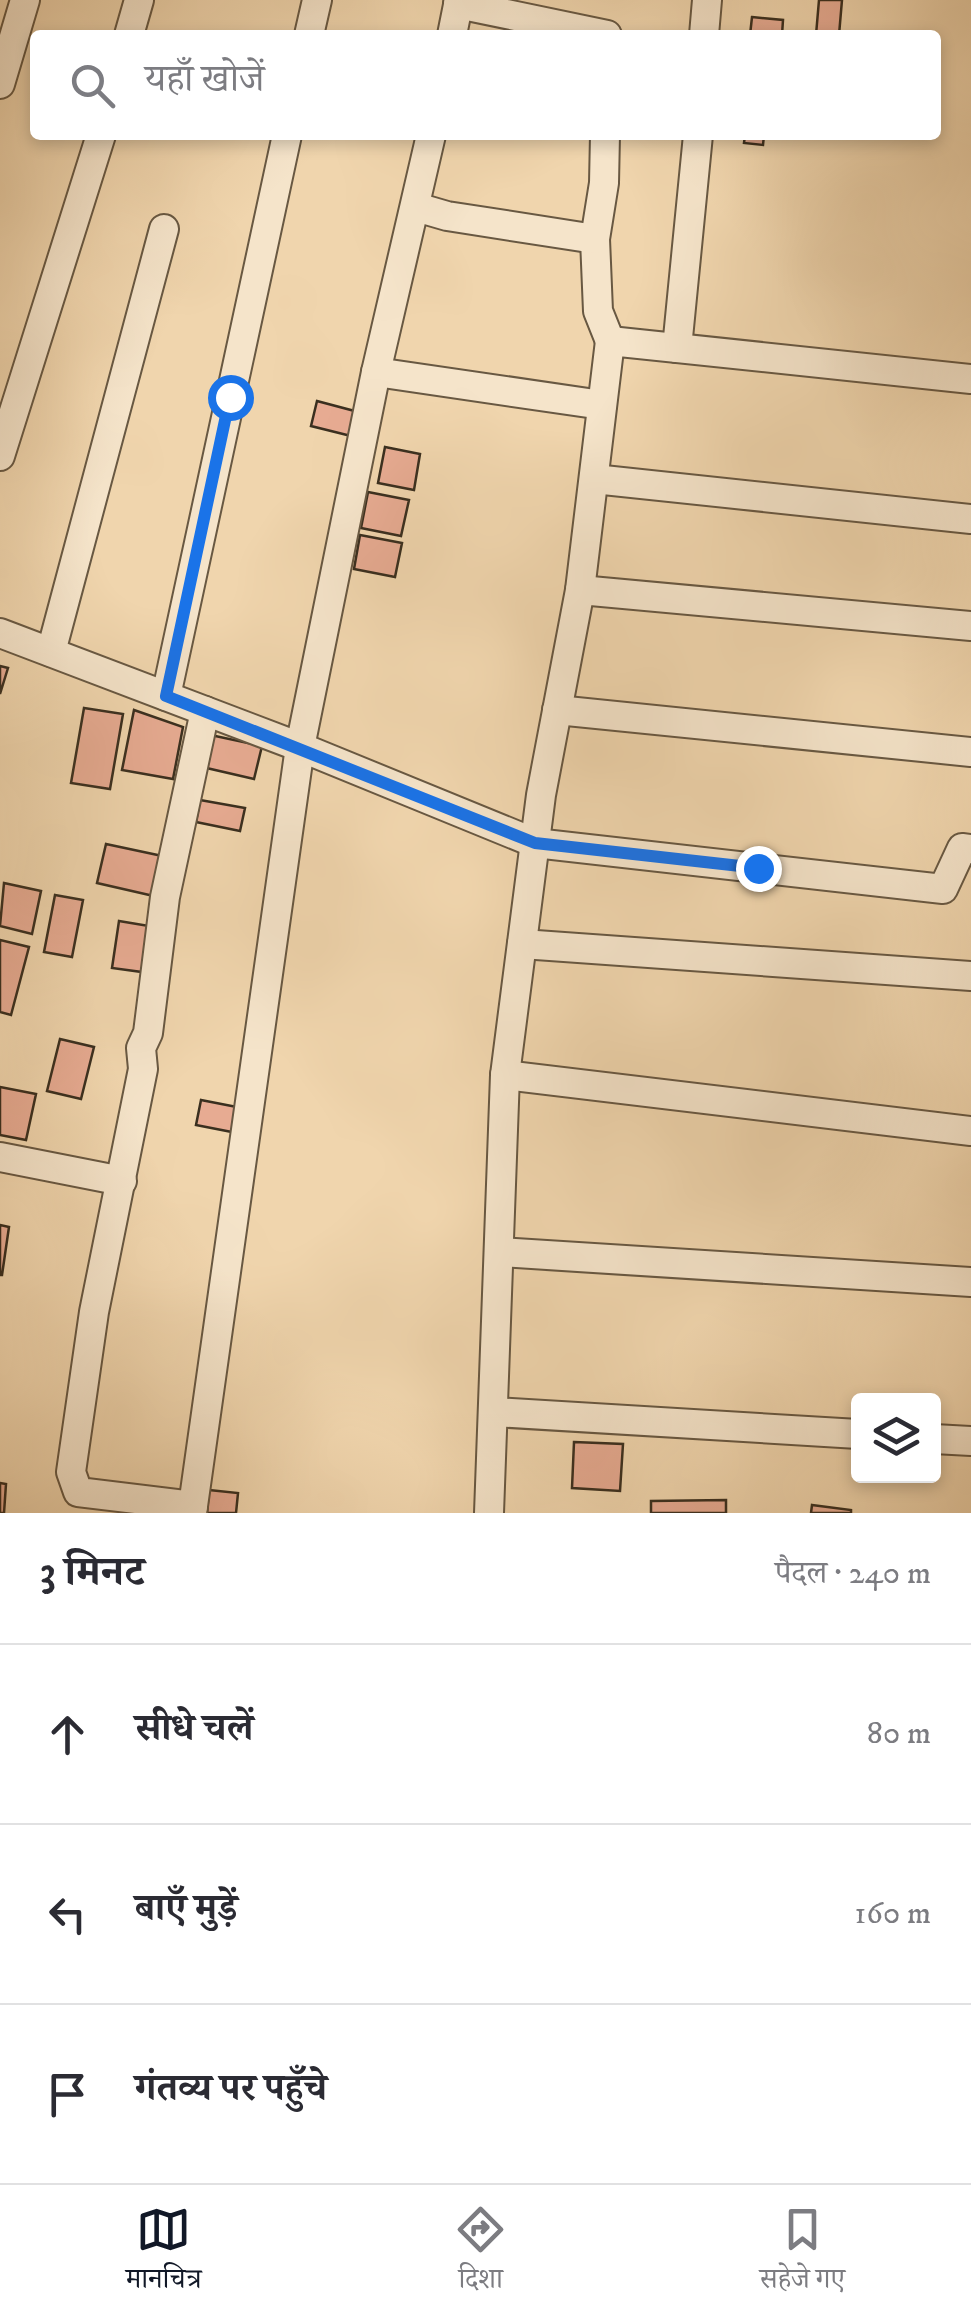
<!DOCTYPE html>
<html lang="hi">
<head>
<meta charset="utf-8">
<style>
	:root { --surface:#fff; --page:#f7f7f7; --text:#2b2b33; --muted:#7c7c81; --line:#e1e1e2; --accent:#111827 }
	body { margin:0; font-family:"IM FELL DW Pica","Noto Serif Devanagari",serif; background:var(--page); color:var(--text) }
	.controls { position:absolute; right:30px; bottom:30px; display:grid; overflow:hidden; border-radius:10px; box-shadow:0 5px 15px #0003 }
	.controls button { width:90px; height:90px; display:grid; place-items:center; padding:0; border:0; border-bottom:2px solid var(--line); background:var(--surface); color:var(--text); font:50px sans-serif }
	.stop { position:absolute; width:30px; height:30px; margin:-22px; border:8px solid #1a73e8; border-radius:50%; background:#fff }
	.stop.end { background:#1a73e8; border-color:#fff; box-shadow:0 2px 10px #0008 }
	.list { margin:0; padding:0; list-style:none }
	h2 { display:flex; justify-content:space-between; align-items:center; height:130px; margin:0; padding:0 40px; font-size:42px }
	h2 small { font-size:32px; font-weight:400; color:var(--muted) }
	.list li { display:grid; grid-template-columns:65px 1fr auto; gap:30px; align-items:center; box-sizing:border-box; height:180px; padding:0 40px; border-top:2px solid var(--line) }
	.list b { display:block; font-size:38px; white-space:nowrap }
	.list em { font-size:32px; font-style:normal; color:var(--muted) }
	.icon { flex:none; width:55px; height:55px; fill:none; stroke:currentColor; stroke-width:2; stroke-linecap:round; stroke-linejoin:round }
	.map { position:relative; flex:none; width:971px; height:1513px; overflow:hidden }
	.search { position:absolute; background:var(--surface); box-shadow:0 5px 15px #0003; left:30px; right:30px; top:30px; height:110px; display:flex; align-items:center; gap:25px; box-sizing:border-box; padding:0 35px; border-radius:10px; color:var(--muted); font-size:38px }
	.sheet { height:670px; background:var(--surface) }
	nav { display:flex; justify-content:space-around; align-items:center; box-sizing:border-box; height:140px; border-top:2px solid var(--line); background:var(--surface); font-size:28px; color:var(--muted) }
	nav a { display:grid; justify-items:center; gap:5px }
	nav .on { color:var(--accent) }
	.map>svg:first-child { display:block }
	.building { fill:#e7ab92; stroke:#3a2f1f; stroke-width:2.5 }
	.lines { fill:none; stroke-linecap:round; stroke-linejoin:round }
	.minor-casing { stroke:#685842; stroke-width:32 }
	.minor { stroke:#f5e4ca; stroke-width:28 }
	.route { stroke:#1a73e8; stroke-width:12 }
</style>
</head>
<body>
<div class="map">
<svg width="971" height="1513" viewBox="0 0 971 1513">
	<rect width="100%" height="100%" fill="#f0d5ad"/>
	<filter id="stains"><feTurbulence type="fractalNoise" baseFrequency=".002" numOctaves="4"/><feColorMatrix values="0 0 0 0 .2 0 0 0 0 .09 0 0 0 0 .02 0 0 0 .5 -.17"/></filter>
	<radialGradient id="worn" r=".72"><stop offset=".6" stop-color="#630" stop-opacity="0"/><stop offset="1" stop-color="#630" stop-opacity=".3"/></radialGradient>
	<g class="building">
		<path d="M819,0H842L839,35H816Z"/>
		<path d="M752,17L783,20L782,35H750Z"/>
		<path d="M745,135H764L763,145L744,143Z"/>
		<path d="M317,401L362,413L355,437L311,426Z"/>
		<path d="M385,447L420,454L414,490L378,483Z"/>
		<path d="M368,492L409,500L401,536L361,528Z"/>
		<path d="M360,535L402,543L395,577L354,569Z"/>
		<path d="M0,666L8,668L0,694Z"/>
		<path d="M84,708L123,714L110,789L71,783Z"/>
		<path d="M134,710L183,727L173,779L122,770Z"/>
		<path d="M206,734L262,746L254,779L198,766Z"/>
		<path d="M200,800L245,808L240,831L196,822Z"/>
		<path d="M106,844L167,857L158,897L97,883Z"/>
		<path d="M4,883L41,891L32,934L0,926Z"/>
		<path d="M55,895L83,900L72,957L44,952Z"/>
		<path d="M119,921L149,926L142,972L112,968Z"/>
		<path d="M0,940L29,947L11,1015L0,1012Z"/>
		<path d="M60,1039L94,1047L81,1099L47,1091Z"/>
		<path d="M0,1087L36,1094L26,1140L0,1135Z"/>
		<path d="M201,1100L247,1109L242,1134L196,1125Z"/>
		<path d="M0,1225L9,1227L2,1275H0Z"/>
		<path d="M574,1442L623,1444L620,1491L572,1488Z"/>
		<path d="M0,1483L6,1484L4,1513H0Z"/>
		<path d="M209,1490L238,1493L236,1513H207Z"/>
		<path d="M726,1500V1513H651V1501Z"/>
		<path d="M812,1505L851,1510V1513H811Z"/>
	</g>
	<g class="lines">
		<g class="minor-casing">
			<g id="minor">
				<path d="M458,4L607,35"/>
				<path d="M129,35L139,0"/>
				<path d="M309,35L317,0"/>
				<path d="M452,35L459,0"/>
				<path d="M704,35L707,0"/>
				<path d="M0,84L25,0"/>
				<path d="M605,135L604,183L595,239L598,311L610,341"/>
				<path d="M416,207L447,216L595,239"/>
				<path d="M677,348L698,135"/>
				<path d="M376,372L602,405"/>
				<path d="M0,456L101,135"/>
				<path d="M594,479L971,519"/>
				<path d="M580,590L971,626"/>
				<path d="M0,633L300,747L535,843L943,889L962,848L971,849"/>
				<path d="M51,652L164,229"/>
				<path d="M166,696L287,135"/>
				<path d="M557,710L971,752"/>
				<path d="M522,944L971,976"/>
				<path d="M505,1075L971,1131"/>
				<path d="M0,1157L122,1181"/>
				<path d="M499,1252L971,1282"/>
				<path d="M494,1412L858,1434"/>
				<path d="M934,1439L971,1441"/>
				<path d="M193,1506L78,1492L71,1472L94,1312L143,1069L141,1048L148,1033L165,897L205,711"/>
				<path d="M192,1513L300,747L376,372L431,135"/>
				<path d="M489,1513L505,1075L541,795L580,590L610,341L971,379"/>
			</g>
		</g>
		<use href="#minor" class="minor"/>
	</g>
	<g class="lines">
		<path class="route" d="M230,397L166,696L535,843L758,868"/>
	</g>
	<rect width="100%" height="100%" filter="url(#stains)"/>
	<rect width="100%" height="100%" fill="url(#worn)"/>
</svg>
<div class="controls">
<button><svg class="icon" aria-label="layers" viewBox="0 0 24 24"><path d="M12 4l9 5-9 5-9-5zM3 14l9 5 9-5"/></svg></button>
</div>
<div class="stop" style="left:230px;top:397px"></div>
<div class="stop end" style="left:758px;top:868px"></div>
<div class="search"><svg class="icon" aria-label="search" viewBox="0 0 24 24"><circle cx="10" cy="10" r="6"/><path d="M15 15l6 6"/></svg>यहाँ खोजें</div>
</div>
<section class="sheet">
<h2>3 मिनट<small>पैदल · 240 m</small></h2>
<ul class="list">
<li><svg class="icon" aria-label="ahead" viewBox="0 0 24 24"><path d="M12 20V5M6 11l6-6 6 6"/></svg><div><b>सीधे चलें</b></div><em>80 m</em></li>
<li><svg class="icon" aria-label="left" viewBox="0 0 24 24"><path d="M17 20v-9H6M10 6l-5 5 5 5"/></svg><div><b>बाएँ मुड़ें</b></div><em>160 m</em></li>
<li><svg class="icon" aria-label="arrive" viewBox="0 0 24 24"><path d="M6 21V4h12l-3 4 3 4H6"/></svg><div><b>गंतव्य पर पहुँचे</b></div></li>
</ul>
</section>
<nav>
<a class="on"><svg class="icon" aria-label="map" viewBox="0 0 24 24"><path d="M3 6l6-2 6 2 6-2v14l-6 2-6-2-6 2zM9 4v14M15 6v14"/></svg>मानचित्र</a>
<a><svg class="icon" aria-label="directions" viewBox="0 0 24 24"><path d="M12 3l9 9-9 9-9-9zM9 14v-3h6M13 9l2 2-2 2"/></svg>दिशा</a>
<a><svg class="icon" aria-label="saved" viewBox="0 0 24 24"><path d="M7 4h10v16l-5-4-5 4z"/></svg>सहेजे गए</a>
</nav>
</body>
</html>
